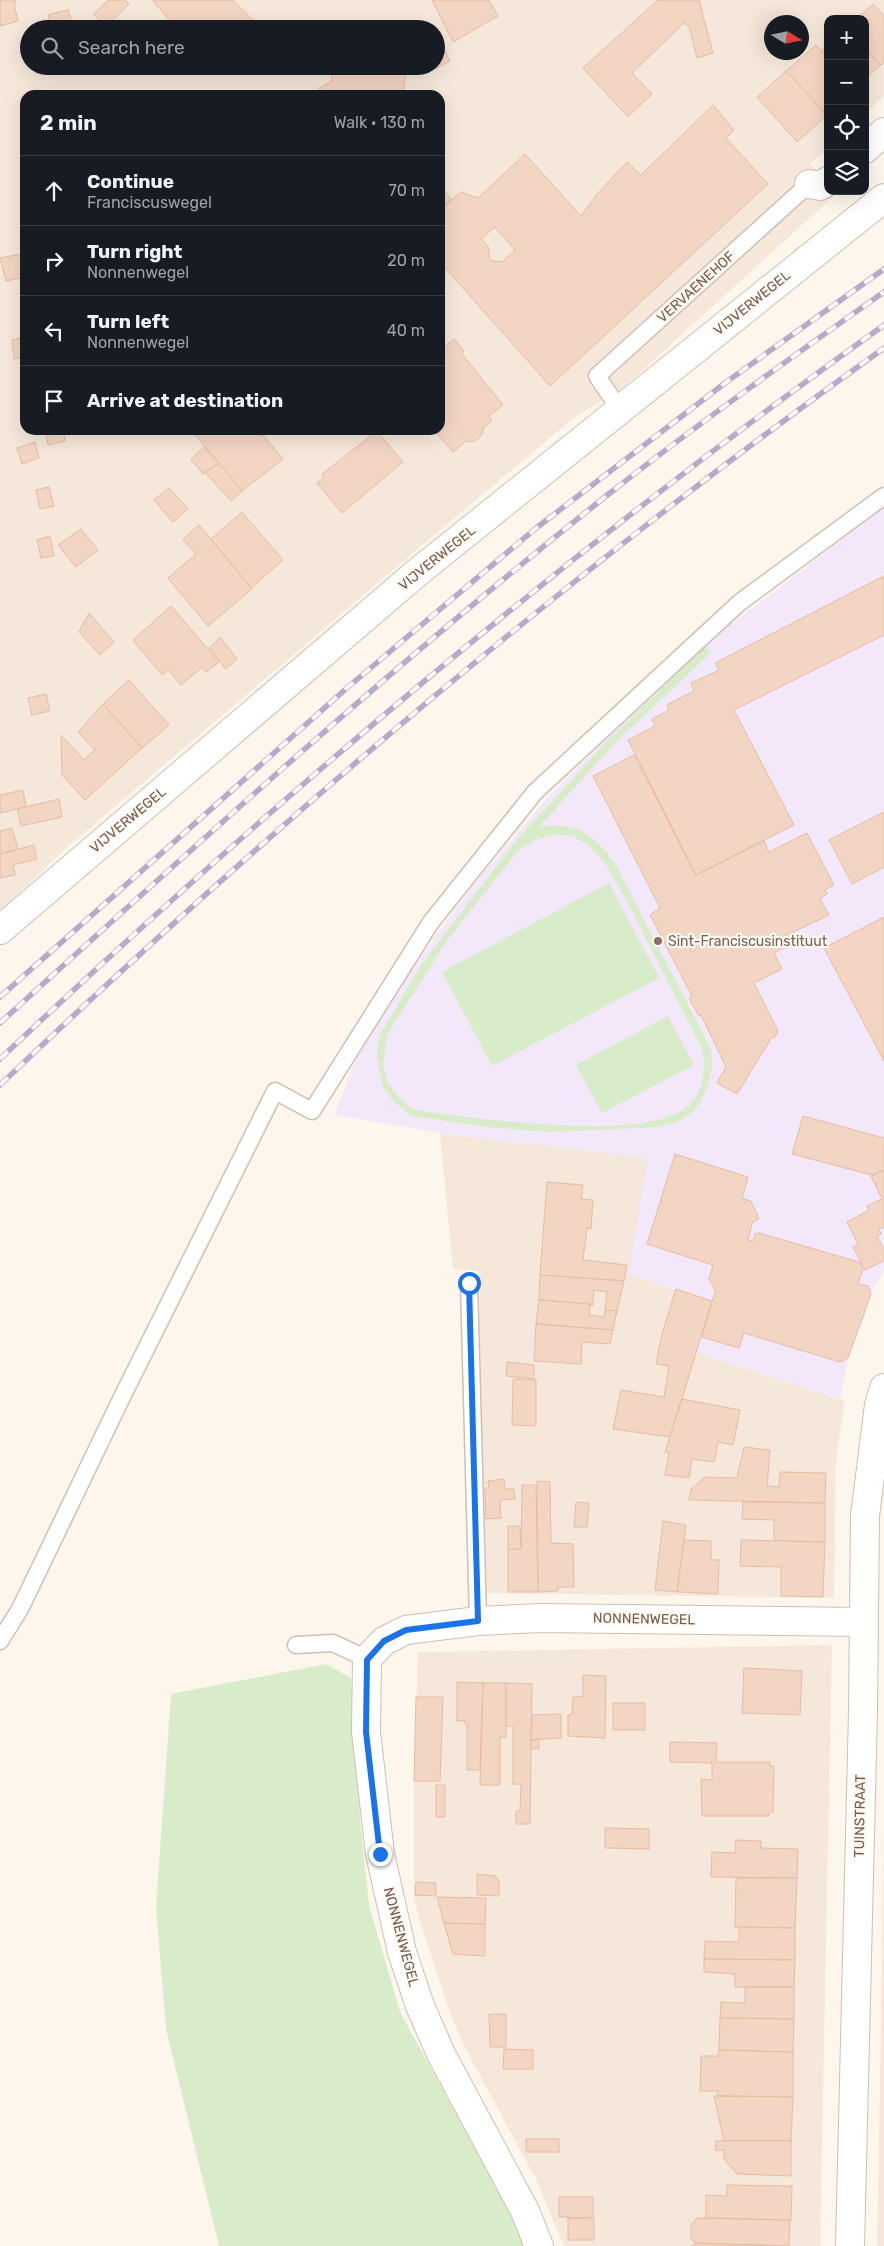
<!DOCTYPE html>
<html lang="en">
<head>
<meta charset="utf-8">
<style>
	:root { --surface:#171b24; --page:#20242c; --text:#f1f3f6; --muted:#9ea1a6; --line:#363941 }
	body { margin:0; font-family:Rubik,sans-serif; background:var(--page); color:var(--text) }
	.controls { position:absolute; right:15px; top:15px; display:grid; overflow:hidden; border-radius:10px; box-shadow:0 5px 20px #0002 }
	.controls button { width:45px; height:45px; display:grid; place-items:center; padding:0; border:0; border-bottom:1px solid var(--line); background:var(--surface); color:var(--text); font:25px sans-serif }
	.compass { position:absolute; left:764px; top:15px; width:45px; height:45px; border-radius:50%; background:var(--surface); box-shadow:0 5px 20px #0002; rotate:100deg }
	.stop { position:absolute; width:15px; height:15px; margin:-11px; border:4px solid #1a73e8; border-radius:50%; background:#fff }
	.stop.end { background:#1a73e8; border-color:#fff; box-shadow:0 1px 5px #0008 }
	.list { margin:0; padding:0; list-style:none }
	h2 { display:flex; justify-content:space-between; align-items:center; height:65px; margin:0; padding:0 20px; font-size:21px }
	h2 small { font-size:16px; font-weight:400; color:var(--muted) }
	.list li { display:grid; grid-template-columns:32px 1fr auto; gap:15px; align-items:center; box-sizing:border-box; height:70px; padding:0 20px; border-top:1px solid var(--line) }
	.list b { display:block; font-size:19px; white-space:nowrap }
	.list p { margin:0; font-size:16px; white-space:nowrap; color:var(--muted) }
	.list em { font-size:16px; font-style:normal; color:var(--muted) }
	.icon { flex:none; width:28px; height:28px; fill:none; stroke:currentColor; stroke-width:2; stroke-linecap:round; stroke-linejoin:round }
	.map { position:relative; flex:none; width:884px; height:2246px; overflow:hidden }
	.search { position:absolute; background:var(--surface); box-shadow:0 5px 20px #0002; left:20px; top:20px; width:425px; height:55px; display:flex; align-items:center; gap:12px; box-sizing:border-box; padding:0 18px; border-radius:28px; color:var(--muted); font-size:19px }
	.panel { position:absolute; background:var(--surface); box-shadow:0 5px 20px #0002; left:20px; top:90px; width:425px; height:345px; border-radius:15px }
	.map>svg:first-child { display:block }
	.residential { fill:#f5e8da; fill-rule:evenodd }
	.education { fill:#f3e8fa }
	.green { fill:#d8ecc9; fill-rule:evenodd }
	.building { fill:#f3d5c3; stroke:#e6bba3; fill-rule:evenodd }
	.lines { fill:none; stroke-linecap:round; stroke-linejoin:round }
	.service-casing { stroke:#d1beb0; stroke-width:19 }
	.minor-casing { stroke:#d1beb0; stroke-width:30 }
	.service { stroke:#fff; stroke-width:16 }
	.minor { stroke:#fff; stroke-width:28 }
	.rail-casing { stroke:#b9a8c9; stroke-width:5.5 }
	.rail { stroke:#fffaf3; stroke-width:4; stroke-dasharray:11; stroke-linecap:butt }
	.route { stroke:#1a73e8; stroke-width:6 }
	.education-dot { fill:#8d6e63; stroke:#fffaf3; stroke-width:2 }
	.labels { text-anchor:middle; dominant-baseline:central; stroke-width:4.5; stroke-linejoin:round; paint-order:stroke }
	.street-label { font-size:14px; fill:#7a5c4d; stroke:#fffaf3 }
	.education-label { font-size:14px; fill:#785e54; stroke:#fffaf3; text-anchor:start }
</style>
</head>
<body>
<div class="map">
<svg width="884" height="2246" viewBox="0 0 884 2246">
	<rect width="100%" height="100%" fill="#fdf6ec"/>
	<g class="residential">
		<path d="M0,0H884V96L865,114V19H828V148L810,164L836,194L623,388L576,416L459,514L66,848L0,912ZM772,22H802V52H772ZM29,29H436V66H29ZM25,95H440V430H25Z"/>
		<path d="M440,1133L648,1158L629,1274L712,1301L697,1353L845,1401L836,1458L834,1598L487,1593L479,1354L480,1271L453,1269Z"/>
		<path d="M832,1645L820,2246H564L536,2179L464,2046L450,2013L420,1922L414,1896V1781L418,1652Z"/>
		<path d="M884,1832V2246H877L878,2198Z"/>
	</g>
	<path class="education" d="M884,507V1268L870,1296L861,1325L859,1324L848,1358L840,1399L697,1353L711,1301L629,1274L647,1158L440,1133L334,1115L357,1058L392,995L473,886L547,798L694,650L753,608Z"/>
	<g class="green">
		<path d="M705,647L711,653L616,742L539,827C577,822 589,831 613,860L711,1049L712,1066L708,1085L702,1099L694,1111L677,1122L658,1127L549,1132L487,1127L411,1116L392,1100L383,1086L378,1065L377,1051L380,1034L422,964L514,843L610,738ZM553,835L572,836L588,845L605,863L628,903L703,1051C705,1070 704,1090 690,1104C649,1146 470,1117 413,1110L398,1096L388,1083L383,1065L387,1035L446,942L519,850L535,840Z"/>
		<path d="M609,883L659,978L492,1066L442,972Z"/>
		<path d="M668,1016L694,1065L602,1113L576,1065Z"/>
		<path d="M326,1664L351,1678L360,1819L369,1905L400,2012L518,2227L524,2246H219L166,2029L156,1907L171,1694Z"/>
	</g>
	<g class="building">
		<path d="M0,0H15L16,3L14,4L18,21L0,26Z"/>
		<path d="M108,0H125L129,4L106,27L94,14Z"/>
		<path d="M154,0H233L253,20L268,26V29H184L177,22L174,25L153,1Z"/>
		<path d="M432,0H489L498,16L453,42Z"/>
		<path d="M658,0H699L713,53L697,58L689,26L684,23L632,73L652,94L628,117L583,68Z"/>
		<path d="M873,4L884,16V62L881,65L865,48V19H857Z"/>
		<path d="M68,10L74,29H52L48,15Z"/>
		<path d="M340,21L385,28L339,29Z"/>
		<path d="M816,45L828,58L827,115L786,71Z"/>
		<path d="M828,45V58L821,51Z"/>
		<path d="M865,48L881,65L865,79Z"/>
		<path d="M444,49L450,61L435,69L433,66H436V53Z"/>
		<path d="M218,66H232L225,73Z"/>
		<path d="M333,66H407L403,95H323L319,88L331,82Z"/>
		<path d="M786,71L827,115L797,142L757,97Z"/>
		<path d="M713,105L734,130L726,138L768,184L550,386L440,262V209L461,192L478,198L525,154L581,216L599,192L627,162L641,175ZM495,227L515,250L502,262L490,260L488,246L481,239Z"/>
		<path d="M440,187L451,199L440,209Z"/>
		<path d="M21,254L25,277L6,281L0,258Z"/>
		<path d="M25,337V356L14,359L12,340Z"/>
		<path d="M454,339L464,351L462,354L503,405L489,416L492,420L483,428L482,435L474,442L466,441L453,452L434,430H440V350Z"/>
		<path d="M42,430H64L65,441L48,445L46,433L43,434Z"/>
		<path d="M196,430H259L283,459L242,491L193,432Z"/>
		<path d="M377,431L403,462L342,513L317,483L324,477L322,474Z"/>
		<path d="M35,442L39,458L22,464L17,448Z"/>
		<path d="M204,447L219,463L203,474L191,459Z"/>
		<path d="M219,463L242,491L231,501L205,472Z"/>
		<path d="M49,487L54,506L40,509L36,490Z"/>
		<path d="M169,488L188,509L173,522L154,500Z"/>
		<path d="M242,512L283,560L251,588L211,539Z"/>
		<path d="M199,525L252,589L208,626L168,578L196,554L183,539Z"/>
		<path d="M81,529L98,550L76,567L58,545Z"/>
		<path d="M50,536L54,556L41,558L37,540Z"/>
		<path d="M884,576V635L734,710L794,825L696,875L628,740L655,726L652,719L669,710L667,705L694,691L691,683L719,670L715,663Z"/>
		<path d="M171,606L219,662L206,672L202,667L181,685L168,670L162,675L133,640Z"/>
		<path d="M89,613L114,642L100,655L79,632Z"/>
		<path d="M220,637L237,659L226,669L209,648Z"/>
		<path d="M129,680L169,725L142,748L103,704Z"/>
		<path d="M46,694L50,711L32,715L28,698Z"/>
		<path d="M103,704L142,748L85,800L62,775L61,735L84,760L95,750L78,732Z"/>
		<path d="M634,755L696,875L764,841L769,852L807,833L834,885L825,890L827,894L820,898L829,915L785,936L790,945L774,953L782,969L754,983L778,1031L774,1038L772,1037L737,1094L717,1083L726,1067L701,1015L699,1016L689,998L692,996L650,915L660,908L593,776Z"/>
		<path d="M23,790L26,807L0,813V795Z"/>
		<path d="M59,799L62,817L21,826L17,809Z"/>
		<path d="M884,812V867L852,884L829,840Z"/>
		<path d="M12,828L18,849L0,854V831Z"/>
		<path d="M34,845L37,859L13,865L15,875L0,878V854Z"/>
		<path d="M884,917V1061L824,948Z"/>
		<path d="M803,1116L884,1138V1170L872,1175L792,1154Z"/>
		<path d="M675,1154L748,1177L742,1199L751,1201L759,1219L752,1223L748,1240L753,1241L755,1234L759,1233L859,1262L863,1269L858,1284L868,1286L871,1294L848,1358L840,1362L744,1333L739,1348L702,1337L712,1301L716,1292L709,1279L713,1265L647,1244Z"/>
		<path d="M884,1170V1227L879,1229L881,1234L877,1236L884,1250V1261L865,1270L853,1247L858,1244L847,1222L869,1210L867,1206L882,1199L871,1176Z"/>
		<path d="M547,1182L583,1185L581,1199L593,1200L591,1229L587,1228L583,1260L627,1265L624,1281L540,1275Z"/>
		<path d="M540,1275L624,1281L617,1311L605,1310L607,1292L594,1290L593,1305L539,1300Z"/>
		<path d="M676,1289L712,1301L670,1437L613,1429L621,1390L664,1397L669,1366L656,1364L662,1334Z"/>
		<path d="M539,1300L590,1304L589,1315L604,1317L605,1310L617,1311L613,1330L536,1324Z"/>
		<path d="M536,1324L613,1330L610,1344L582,1342L581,1364L534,1361Z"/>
		<path d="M507,1362L534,1365V1379L506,1376Z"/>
		<path d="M513,1379L536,1380V1426L512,1425Z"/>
		<path d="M682,1399L740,1410L733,1445L718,1442L714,1462L692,1459L689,1478L665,1475L669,1453L665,1452Z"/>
		<path d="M744,1447L770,1450L767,1486L779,1487L780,1472L826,1473L825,1503L689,1500L691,1489L705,1477L737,1478Z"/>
		<path d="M504,1479L505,1489H514L515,1499L500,1500L501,1518L486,1519L485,1488H489L488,1481Z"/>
		<path d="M537,1481L550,1482L551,1543L573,1544L574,1587H558V1591L538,1592Z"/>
		<path d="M522,1485H536L538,1592H508V1549H521Z"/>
		<path d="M576,1502L589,1503L587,1527H574Z"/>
		<path d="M743,1502L825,1503V1542L774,1541V1520L742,1519Z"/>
		<path d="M663,1521L686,1525L677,1592L655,1590Z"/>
		<path d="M508,1526H520L521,1549H508Z"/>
		<path d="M684,1540L711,1541V1560H719L718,1594L677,1592Z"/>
		<path d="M741,1540L825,1542L823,1597L781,1596V1567L740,1566Z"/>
		<path d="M744,1668L802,1671L800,1715L742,1713Z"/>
		<path d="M583,1675L606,1676L605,1738L568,1736V1715L572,1714L573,1697L583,1696Z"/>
		<path d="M457,1682L483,1683L480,1770H467V1724L464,1723V1720L457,1721Z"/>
		<path d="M483,1683H506V1737H500V1785H480Z"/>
		<path d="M506,1683L532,1684L530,1824H516V1811H520L521,1784H513V1726H506Z"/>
		<path d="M416,1697H443L440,1781H414Z"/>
		<rect x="613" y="1703" width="32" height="27"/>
		<path d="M561,1714V1738L531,1740L532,1715Z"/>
		<path d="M539,1739V1749H531V1740Z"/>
		<path d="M670,1742L717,1743L716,1762H770V1766H774L773,1812H769V1816H702L701,1779L712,1780V1763L670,1762Z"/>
		<rect x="436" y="1785" width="9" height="32"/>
		<path d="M605,1828L649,1829V1849L605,1848Z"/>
		<path d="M736,1840L761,1841V1848L798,1849L797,1878L711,1877L712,1852L735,1853Z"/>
		<path d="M477,1874L496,1876V1880H499V1896L477,1895Z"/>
		<path d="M736,1878H797L795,1928L735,1927Z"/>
		<path d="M416,1882L436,1883V1896L415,1895Z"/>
		<path d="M437,1897L486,1898L485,1924L444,1923Z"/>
		<path d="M444,1923L485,1924V1956L453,1954Z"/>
		<path d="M739,1927L795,1928V1960L704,1959L705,1941L739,1942Z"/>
		<path d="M704,1959L795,1960L794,1987H735V1974L704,1972Z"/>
		<path d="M745,1987H794V2019L720,2018L721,2002L745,2003Z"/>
		<path d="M489,2014H506V2047H490Z"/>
		<path d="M720,2018L794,2019L793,2052L719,2050Z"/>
		<path d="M504,2049L533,2050V2069H503Z"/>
		<path d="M719,2050L793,2052V2097L718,2096L717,2091H700L701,2056H718Z"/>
		<path d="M714,2096L793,2097L791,2141H724Z"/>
		<rect x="526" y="2139" width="33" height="13"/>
		<path d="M716,2141H791V2176L737,2174L724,2159V2150H715Z"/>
		<path d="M727,2185L792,2186L791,2220L706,2218V2195L727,2196Z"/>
		<path d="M559,2197H593V2218L559,2217Z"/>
		<rect x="568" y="2218" width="26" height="22"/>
		<path d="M697,2218L790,2220L789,2246L696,2243L691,2239V2225Z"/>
		<path d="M696,2243L787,2246H692Z"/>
	</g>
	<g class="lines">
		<g class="service-casing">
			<g id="service">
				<path d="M620,410L597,376L809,184"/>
				<path d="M469,1283L478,1621"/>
				<path d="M0,1641L20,1609L122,1397L275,1091L312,1111L431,922L535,792L739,603L884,496"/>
				<path d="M296,1645L333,1643L367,1659"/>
			</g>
		</g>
		<g class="minor-casing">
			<g id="minor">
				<path d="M865,149L884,132"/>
				<path d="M809,184L820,186L828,181"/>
				<path d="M0,930L419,571L884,198"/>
				<path d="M539,2246L525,2211L441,2054L420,2006L402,1952L380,1854L366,1732L367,1659L384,1641L406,1630L478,1621L541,1618L864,1622"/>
				<path d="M850,2246L863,1711L865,1516L879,1405L884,1388"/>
			</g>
		</g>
		<use href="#service" class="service"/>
		<use href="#minor" class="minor"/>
		<g class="rail-casing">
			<g id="rail">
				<path d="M0,997L348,687L535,529L725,383L884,269"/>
				<path d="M0,1023C199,842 399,660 610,493C699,423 792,357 884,292"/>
				<path d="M0,1059C278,796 572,548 884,325"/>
				<path d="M0,1085C278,820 571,571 884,348"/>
			</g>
		</g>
		<use href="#rail" class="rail"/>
	</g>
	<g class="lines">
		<path class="route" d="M380,1854L366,1732L367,1660L384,1641L406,1630L478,1621L469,1283"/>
	</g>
	<circle class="education-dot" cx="658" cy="941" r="5"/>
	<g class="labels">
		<g class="street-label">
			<text transform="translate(696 287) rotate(-42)">VERVAENEHOF</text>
			<text transform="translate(752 303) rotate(-39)">VIJVERWEGEL</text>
			<text transform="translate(437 558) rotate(-39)">VIJVERWEGEL</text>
			<text transform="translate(128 820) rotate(-40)">VIJVERWEGEL</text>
			<text transform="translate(644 1619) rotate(1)">NONNENWEGEL</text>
			<text transform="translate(860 1816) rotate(-89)">TUINSTRAAT</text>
			<text transform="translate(401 1937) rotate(75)">NONNENWEGEL</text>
		</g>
		<g class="education-label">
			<text x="668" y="941">Sint-Franciscusinstituut</text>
		</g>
	</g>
</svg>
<div class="controls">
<button>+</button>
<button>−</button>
<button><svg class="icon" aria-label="locate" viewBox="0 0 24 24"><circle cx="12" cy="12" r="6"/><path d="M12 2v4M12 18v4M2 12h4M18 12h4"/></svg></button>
<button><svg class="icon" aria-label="layers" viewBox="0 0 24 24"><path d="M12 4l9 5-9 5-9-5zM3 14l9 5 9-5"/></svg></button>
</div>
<svg class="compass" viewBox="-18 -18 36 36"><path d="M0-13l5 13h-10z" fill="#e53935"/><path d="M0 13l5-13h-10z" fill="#9ea1a6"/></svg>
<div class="stop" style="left:469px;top:1283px"></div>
<div class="stop end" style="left:380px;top:1854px"></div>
<div class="search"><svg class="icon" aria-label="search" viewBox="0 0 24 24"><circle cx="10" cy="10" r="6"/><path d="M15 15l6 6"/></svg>Search here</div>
<section class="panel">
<h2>2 min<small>Walk · 130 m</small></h2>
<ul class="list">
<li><svg class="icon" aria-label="ahead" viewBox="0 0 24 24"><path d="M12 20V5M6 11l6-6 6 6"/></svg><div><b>Continue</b><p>Franciscuswegel</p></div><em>70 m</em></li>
<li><svg class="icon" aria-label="right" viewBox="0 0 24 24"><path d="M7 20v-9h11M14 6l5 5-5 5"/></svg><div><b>Turn right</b><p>Nonnenwegel</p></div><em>20 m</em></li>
<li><svg class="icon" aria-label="left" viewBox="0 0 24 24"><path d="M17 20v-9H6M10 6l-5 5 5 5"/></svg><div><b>Turn left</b><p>Nonnenwegel</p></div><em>40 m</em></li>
<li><svg class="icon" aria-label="arrive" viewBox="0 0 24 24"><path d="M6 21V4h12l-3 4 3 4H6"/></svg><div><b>Arrive at destination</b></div></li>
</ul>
</section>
</div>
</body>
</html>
